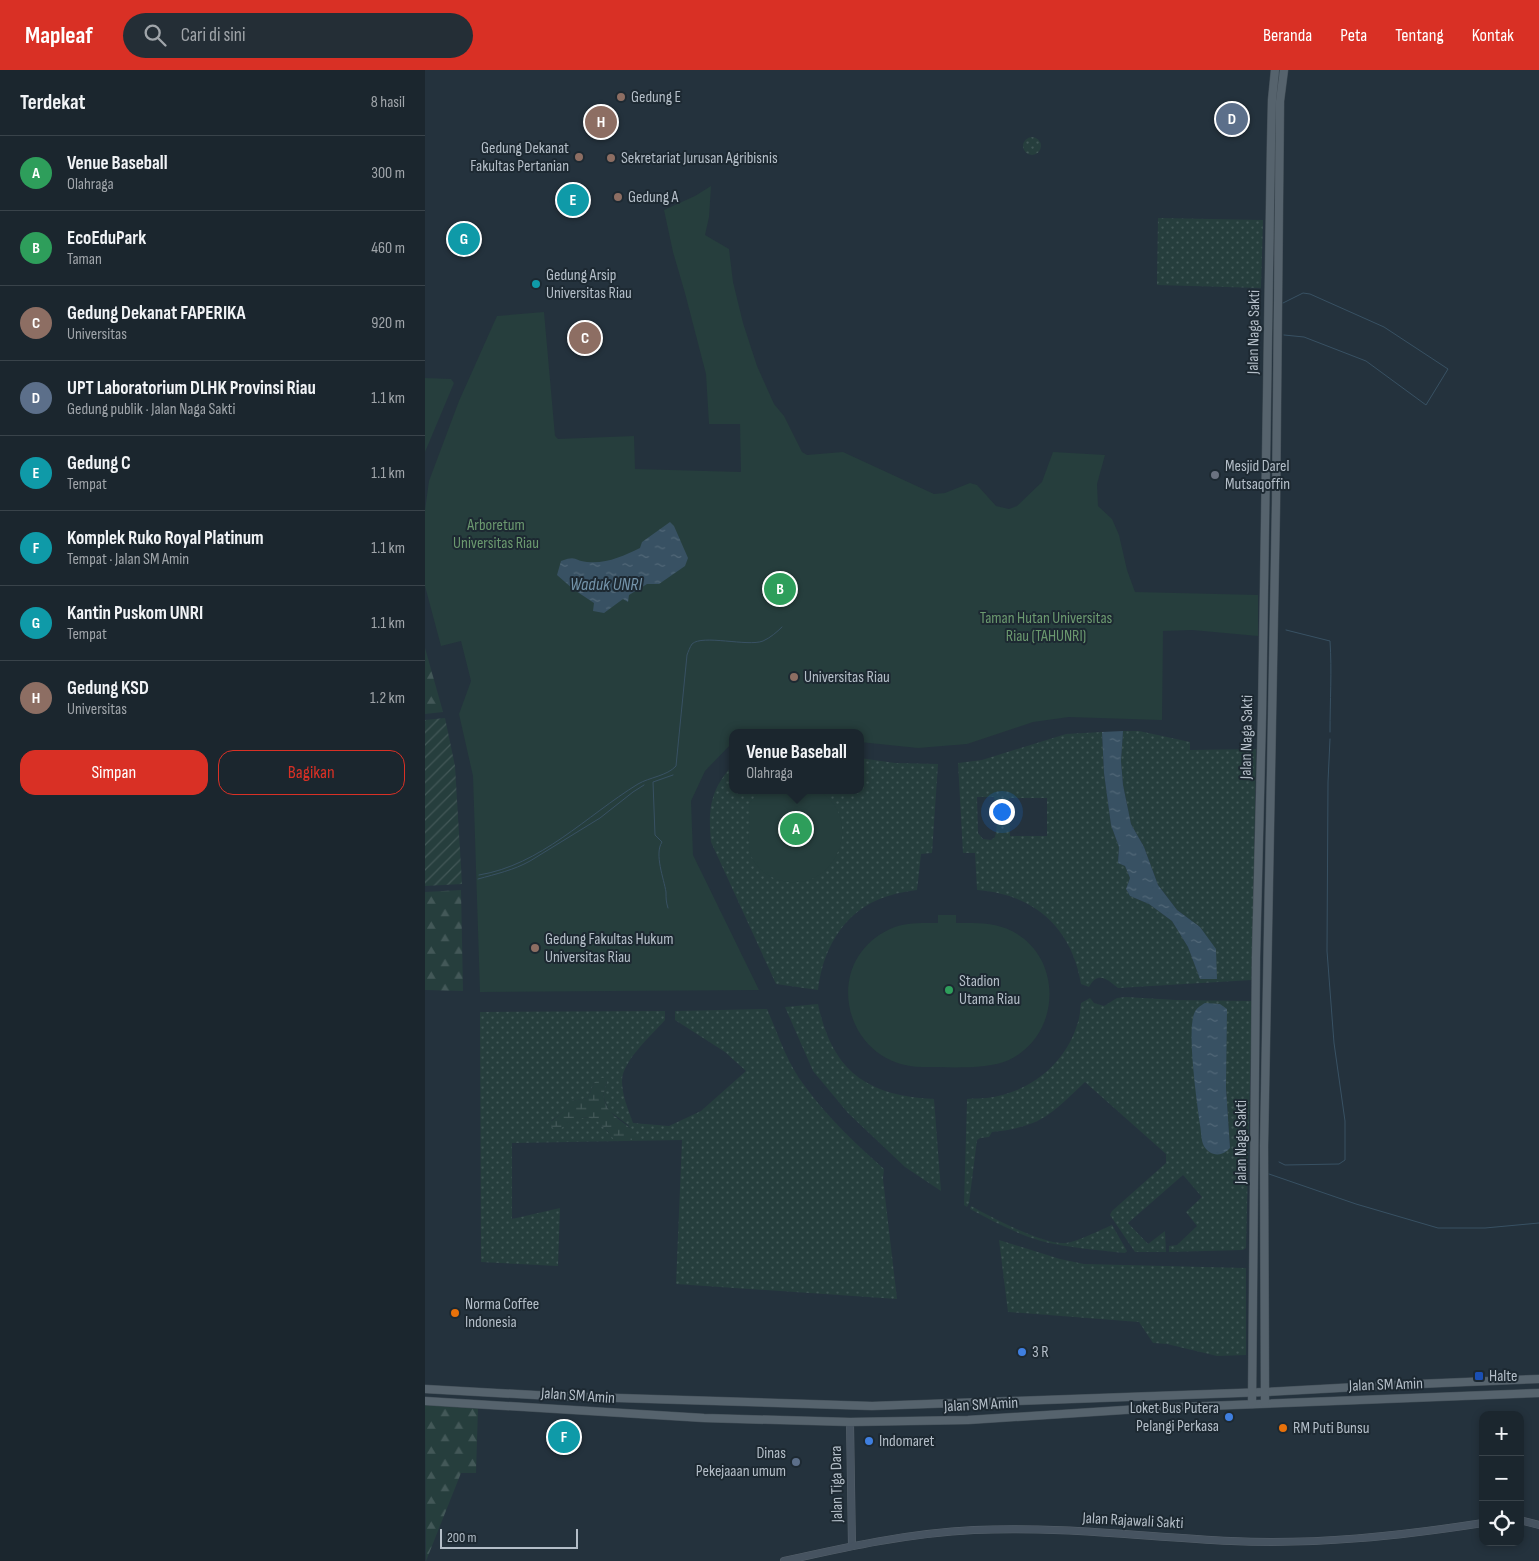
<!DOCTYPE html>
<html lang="id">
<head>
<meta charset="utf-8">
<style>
	:root { --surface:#1b262e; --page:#242e36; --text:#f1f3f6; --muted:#a0a5aa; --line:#39434a; --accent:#d93025 }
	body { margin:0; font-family:"Sofia Sans Condensed",sans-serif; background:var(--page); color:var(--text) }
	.controls { position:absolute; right:15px; bottom:15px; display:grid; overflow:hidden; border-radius:10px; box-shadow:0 2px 8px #0003 }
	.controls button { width:45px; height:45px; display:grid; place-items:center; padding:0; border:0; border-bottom:1px solid var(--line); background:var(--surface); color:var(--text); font:25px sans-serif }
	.scale { position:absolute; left:15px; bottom:12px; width:138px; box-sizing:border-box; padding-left:5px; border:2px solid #b4bec8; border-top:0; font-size:14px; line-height:18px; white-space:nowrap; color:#b4bec8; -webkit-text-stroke:4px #1d2932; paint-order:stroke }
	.you { position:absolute; left:576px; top:741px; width:18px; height:18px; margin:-12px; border:4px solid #fff; border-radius:50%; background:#1a73e8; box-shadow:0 0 0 8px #1a73e833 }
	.badge { display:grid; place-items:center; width:32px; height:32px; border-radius:50%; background:var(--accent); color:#fff; font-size:16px; font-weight:700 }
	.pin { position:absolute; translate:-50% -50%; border:2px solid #fff; box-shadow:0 1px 5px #0006 }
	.popup { position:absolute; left:304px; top:659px; width:135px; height:65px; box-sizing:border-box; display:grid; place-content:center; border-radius:10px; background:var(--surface); filter:drop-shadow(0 1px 4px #0005); font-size:16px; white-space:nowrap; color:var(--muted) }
	.popup b { font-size:19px; color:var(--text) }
	.popup::after { content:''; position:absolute; left:50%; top:100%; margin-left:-10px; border:10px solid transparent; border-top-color:var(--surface) }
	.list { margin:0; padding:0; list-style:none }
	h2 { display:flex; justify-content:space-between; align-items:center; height:65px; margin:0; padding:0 20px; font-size:21px }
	h2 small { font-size:16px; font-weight:400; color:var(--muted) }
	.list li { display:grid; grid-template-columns:32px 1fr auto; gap:15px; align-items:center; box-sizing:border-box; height:75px; padding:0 20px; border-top:1px solid var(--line) }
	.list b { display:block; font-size:19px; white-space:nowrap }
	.list p { margin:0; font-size:16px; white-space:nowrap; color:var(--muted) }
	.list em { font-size:16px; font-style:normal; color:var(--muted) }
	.actions { display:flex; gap:10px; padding:15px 20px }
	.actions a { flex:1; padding:11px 0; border:1px solid var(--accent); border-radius:15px; text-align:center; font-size:18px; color:var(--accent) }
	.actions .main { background:var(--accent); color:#fff }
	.icon { flex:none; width:28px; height:28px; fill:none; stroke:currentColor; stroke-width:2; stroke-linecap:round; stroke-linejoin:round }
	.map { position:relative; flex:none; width:1114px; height:1491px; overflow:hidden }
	header { display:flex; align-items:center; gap:30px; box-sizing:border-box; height:70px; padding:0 25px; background:var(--accent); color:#fff }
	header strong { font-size:24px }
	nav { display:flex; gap:28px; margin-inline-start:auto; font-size:18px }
	.search { width:350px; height:45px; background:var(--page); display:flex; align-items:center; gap:12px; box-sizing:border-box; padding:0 18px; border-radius:28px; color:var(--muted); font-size:19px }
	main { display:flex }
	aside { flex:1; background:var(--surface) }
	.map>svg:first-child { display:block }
	.grass { fill:url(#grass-dots); fill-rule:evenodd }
	.forest { fill:url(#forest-firs) }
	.wetland { fill:url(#wetland-marsh) }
	.park { fill:#263e3d }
	.garden { fill:url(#garden-furrows) }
	.water { fill:url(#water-ripples) }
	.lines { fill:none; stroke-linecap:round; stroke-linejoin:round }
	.stream { stroke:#385163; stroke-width:1 }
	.secondary-casing { stroke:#56616b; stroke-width:8 }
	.primary-casing { stroke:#414d56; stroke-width:9 }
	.secondary { stroke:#465360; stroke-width:7 }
	.primary { stroke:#56636d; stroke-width:8 }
	.education-dot { fill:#8d6e63; stroke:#1d2932; stroke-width:2 }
	.culture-dot { fill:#0f9aa8; stroke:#1d2932; stroke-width:2 }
	.worship-dot { fill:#6b7280; stroke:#1d2932; stroke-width:2 }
	.leisure-dot { fill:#2e9e5b; stroke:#1d2932; stroke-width:2 }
	.food-dot { fill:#e8710a; stroke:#1d2932; stroke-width:2 }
	.shop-dot { fill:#3f7fe0; stroke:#1d2932; stroke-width:2 }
	.transit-dot { fill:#1a4fb4; stroke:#1d2932; stroke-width:2 }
	.service-dot { fill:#5c6f8a; stroke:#1d2932; stroke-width:2 }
	.labels { text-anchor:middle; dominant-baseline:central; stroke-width:4; stroke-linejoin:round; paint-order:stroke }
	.poi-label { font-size:16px; fill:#b4bec8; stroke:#1d2932; text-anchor:start }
	.street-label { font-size:16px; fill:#b4bec8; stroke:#1d2932 }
	.park-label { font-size:16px; fill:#6b996f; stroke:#1d2932 }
	.water-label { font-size:18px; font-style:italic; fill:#7494aa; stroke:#1d2932 }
</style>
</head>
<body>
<header>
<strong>Mapleaf</strong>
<div class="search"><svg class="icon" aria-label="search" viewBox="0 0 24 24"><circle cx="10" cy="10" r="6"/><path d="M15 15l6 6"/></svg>Cari di sini</div>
<nav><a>Beranda</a><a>Peta</a><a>Tentang</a><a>Kontak</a></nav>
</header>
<main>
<aside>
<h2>Terdekat<small>8 hasil</small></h2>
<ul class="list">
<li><span class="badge" style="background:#2e9e5b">A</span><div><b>Venue Baseball</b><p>Olahraga</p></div><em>300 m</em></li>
<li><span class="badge" style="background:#2e9e5b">B</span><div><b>EcoEduPark</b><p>Taman</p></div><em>460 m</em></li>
<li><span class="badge" style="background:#8d6e63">C</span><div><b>Gedung Dekanat FAPERIKA</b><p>Universitas</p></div><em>920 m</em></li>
<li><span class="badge" style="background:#5c6f8a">D</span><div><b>UPT Laboratorium DLHK Provinsi Riau</b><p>Gedung publik · Jalan Naga Sakti</p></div><em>1.1 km</em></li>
<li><span class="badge" style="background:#0f9aa8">E</span><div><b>Gedung C</b><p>Tempat</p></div><em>1.1 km</em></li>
<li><span class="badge" style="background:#0f9aa8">F</span><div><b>Komplek Ruko Royal Platinum</b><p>Tempat · Jalan SM Amin</p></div><em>1.1 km</em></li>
<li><span class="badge" style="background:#0f9aa8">G</span><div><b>Kantin Puskom UNRI</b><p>Tempat</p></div><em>1.1 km</em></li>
<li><span class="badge" style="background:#8d6e63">H</span><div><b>Gedung KSD</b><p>Universitas</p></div><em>1.2 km</em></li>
</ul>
<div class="actions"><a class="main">Simpan</a><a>Bagikan</a></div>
</aside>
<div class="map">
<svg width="1114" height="1491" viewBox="0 0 1114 1491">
	<defs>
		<pattern id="grass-dots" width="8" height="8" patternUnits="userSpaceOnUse" patternTransform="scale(1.25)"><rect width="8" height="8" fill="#263e3d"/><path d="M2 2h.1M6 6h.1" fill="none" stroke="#435858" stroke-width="1.8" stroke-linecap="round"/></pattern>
		<pattern id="forest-firs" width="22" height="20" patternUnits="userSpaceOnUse" patternTransform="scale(1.25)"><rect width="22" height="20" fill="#263e3d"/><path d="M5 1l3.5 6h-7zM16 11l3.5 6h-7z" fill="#435858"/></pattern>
		<pattern id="wetland-marsh" width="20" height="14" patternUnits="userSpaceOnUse" patternTransform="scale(1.25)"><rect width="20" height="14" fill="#263e3d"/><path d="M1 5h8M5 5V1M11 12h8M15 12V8" fill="none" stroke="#435858"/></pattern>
		<pattern id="garden-furrows" width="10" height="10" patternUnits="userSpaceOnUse" patternTransform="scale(1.25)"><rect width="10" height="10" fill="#263e3d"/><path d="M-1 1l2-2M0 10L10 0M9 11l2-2" fill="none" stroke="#435858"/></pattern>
		<pattern id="water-ripples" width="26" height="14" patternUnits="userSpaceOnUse" patternTransform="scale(1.25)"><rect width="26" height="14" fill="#385163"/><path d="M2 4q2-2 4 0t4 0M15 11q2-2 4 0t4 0" fill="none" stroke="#526878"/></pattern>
	</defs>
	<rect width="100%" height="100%" fill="#24323d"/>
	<g class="grass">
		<circle cx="607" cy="76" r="9"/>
		<path d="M733,148L838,150L836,218L732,215Z"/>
		<path d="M698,661H714L765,672V680L831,679L827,910L693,918C683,910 673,900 664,917L656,914C647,858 609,824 552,820L550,783H538L533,693L557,690L641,664L677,662L679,703L686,755L694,777L693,793L700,796L705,808L701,819L705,826L724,834L747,851L763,877L775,909V857L752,840L733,815L719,777L706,754L698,715L696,691ZM552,727H569C572,741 573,754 570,767L566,770L558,769L553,763ZM584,728H622V766H585Z"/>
		<path d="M435,688L470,693L513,694L507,783L496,784L492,820C485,821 477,822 470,824C423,835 398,875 393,920L351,914L286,772C283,740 285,720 307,696V720H435Z"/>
		<path d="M701,927L751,930L827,931L821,1178L818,1180L744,1182V1176L752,1175L772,1156L761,1142L777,1127L758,1105L703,1153L723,1174L740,1161L741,1182H710L685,1145L687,1141L741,1093V1084L660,1012C648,1023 637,1035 624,1044C608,1056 586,1060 567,1062L564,1067L555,1068L552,1070L544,1133L542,1137L539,1135L542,1029C552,1028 563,1029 573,1026C610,1018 641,991 652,955C655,948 655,940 656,933L665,928L669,933L679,936L692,928ZM801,1018L805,1078L786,1083L778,1074L771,1025Z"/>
		<path d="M393,934C407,1001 442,1026 509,1029L516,1121L480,1097L423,1043L388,1001L360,937Z"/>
		<path d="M342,939C353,964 362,993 379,1015C402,1047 430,1073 459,1099L458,1109L472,1229L251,1214L257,1070L87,1073V1149L135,1138L133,1196L56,1192L55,942L240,941V950C227,965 197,991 197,1011C197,1025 203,1039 208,1053L244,1056L276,1041L321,1001L300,982L250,950V941ZM182,1011L178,1026L184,1041L203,1055L212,1070H190L173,1051L167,1047L126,1051L137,1043L147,1031L163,1028L169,1013Z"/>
		<path d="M546,1136C566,1147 618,1175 640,1173C652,1172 675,1160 687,1155L702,1181L700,1183C672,1180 644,1178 616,1171C591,1164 568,1151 545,1139Z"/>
		<path d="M574,1170L635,1189L659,1194L821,1198V1285L792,1286L742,1274L728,1273L714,1252L583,1242Z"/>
	</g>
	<g class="forest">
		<path d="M0,578L18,642L0,644Z"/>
		<path d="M36,820L38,921L0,920V822Z"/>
		<path d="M0,1335L53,1338L51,1403H36L1,1491Z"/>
	</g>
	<path class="wetland" d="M174,1008H180L182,1011L178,1026C180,1031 181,1037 185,1041C193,1052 208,1055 213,1070H190C178,1057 169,1040 149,1051C142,1054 138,1058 131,1060L123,1054L137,1043L146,1031L163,1028L169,1013Z"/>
	<g class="park">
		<path d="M286,116L284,147L280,165L304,179L308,212L318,253L332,296L349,334L359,346L377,382L382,385L418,382L509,424L520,423L545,413L552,415L571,436L584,439L592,436L617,412L628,382L680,385L672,414L673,436L687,449L694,465L702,500L710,522L833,525V566L767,560L738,561L737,650L644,647L608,652L542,674L493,678L435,672V663L339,661L332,663H307V673L280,701L266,731L268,785L334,920L55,922L48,706L34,644L46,611L36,571L16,576L0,516V440L4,411L34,331L72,246L119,242L130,366L133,369L209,366L210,399L316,402L315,354H284L281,304L260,223L248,182L239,140L270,126Z"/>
		<path d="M0,308L26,309L29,313L0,382Z"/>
		<path d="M336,720C347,720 386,718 393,721C441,746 412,827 354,810C342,806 331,798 326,786C322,777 325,744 325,733Z"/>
		<path d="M513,845H531V853C551,853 569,852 587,861C639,888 636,965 584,990C563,1000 522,997 497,997C419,996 394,892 465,859C480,852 496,853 513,853Z"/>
	</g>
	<path class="garden" d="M20,648L30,696L37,814L0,816V650Z"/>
	<g class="water">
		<path d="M245,452L249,456L263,488L260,496L234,514H222L204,525L203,532L198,529L179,543L168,541L169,533L148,519L132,505L136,491C153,485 148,491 162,492C182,494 198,486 215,478L217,472Z"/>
		<path d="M698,661L696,691L698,715L706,754L719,777L733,815L752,840L775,857L791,879L792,909H775L763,877L747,851L724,834L705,826L701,819L705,808L700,796L693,793L694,777L686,755L679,703L677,662Z"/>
		<path d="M780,933L795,934L802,939L801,1018L805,1078C797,1088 783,1086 778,1074C776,1068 776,1060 775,1055C772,1032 762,963 769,944C771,938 775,936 780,933Z"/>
	</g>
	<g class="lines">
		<g class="stream">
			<path d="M858,233L878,223L885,224L959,257L1023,299L1001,335L941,291L879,267L859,265"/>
			<path d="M861,560L905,571C907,601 905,631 905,662"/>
			<path d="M54,805C116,795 161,746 213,714C225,707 242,706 251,696L262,585C263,582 265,577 267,574C277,564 323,577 338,571C345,568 352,562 357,557"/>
			<path d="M53,809C71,804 89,800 105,791L175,748L208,722L219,715"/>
			<path d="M243,838C241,832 241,828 241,822C239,809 229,784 237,772L230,765L228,712L248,705"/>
			<path d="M854,1092L860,1095L914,1094L920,1090V1051L909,973L902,881L903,712L905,669"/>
			<path d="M844,1104L931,1134L1013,1158H1060L1114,1153"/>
		</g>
		<g class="secondary-casing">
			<g id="secondary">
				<path d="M425,1352L427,1476"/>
				<path d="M1095,1450L1114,1455"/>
				<path d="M359,1491C421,1477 485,1463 549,1460C635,1456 720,1467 806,1471C890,1475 974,1466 1058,1453"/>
			</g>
		</g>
		<g class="primary-casing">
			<g id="primary">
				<path d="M0,1319L128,1326L447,1336L841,1322L969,1315L1114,1309"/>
				<path d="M0,1331L279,1348L425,1352L543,1350L730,1338L1114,1323"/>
				<path d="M840,1333L839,1076L851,435L855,31L859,0"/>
				<path d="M827,1334L831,887L837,645L846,74L847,30L850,0"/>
			</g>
		</g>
		<use href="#secondary" class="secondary"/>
		<use href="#primary" class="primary"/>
	</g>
	<g class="education-dot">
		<circle cx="196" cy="27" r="5"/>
		<circle cx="154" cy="87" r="5"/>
		<circle cx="186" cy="88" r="5"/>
		<circle cx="193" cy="127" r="5"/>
		<circle cx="369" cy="607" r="5"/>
		<circle cx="110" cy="878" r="5"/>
	</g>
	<circle class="culture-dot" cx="111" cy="214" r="5"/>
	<circle class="worship-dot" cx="790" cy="405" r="5"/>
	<circle class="leisure-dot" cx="524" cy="920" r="5"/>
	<g class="food-dot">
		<circle cx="30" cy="1243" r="5"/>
		<circle cx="858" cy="1358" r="5"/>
	</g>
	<g class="shop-dot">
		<circle cx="597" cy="1282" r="5"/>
		<circle cx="804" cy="1347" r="5"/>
		<circle cx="444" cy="1371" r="5"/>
	</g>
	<rect class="transit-dot" x="1049" y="1301" width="10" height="10" rx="2.5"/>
	<circle class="service-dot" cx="371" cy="1392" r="5"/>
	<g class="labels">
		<g class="poi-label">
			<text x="206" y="27">Gedung E</text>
			<text x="144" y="78" text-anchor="end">Gedung Dekanat<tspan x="144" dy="18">Fakultas Pertanian</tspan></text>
			<text x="196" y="88">Sekretariat Jurusan Agribisnis</text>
			<text x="203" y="127">Gedung A</text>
			<text x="121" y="205">Gedung Arsip<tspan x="121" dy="18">Universitas Riau</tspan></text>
			<text x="800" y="396">Mesjid Darel<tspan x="800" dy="18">Mutsaqoffin</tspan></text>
			<text x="379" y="607">Universitas Riau</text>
			<text x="120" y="869">Gedung Fakultas Hukum<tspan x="120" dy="18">Universitas Riau</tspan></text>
			<text x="534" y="911">Stadion<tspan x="534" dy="18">Utama Riau</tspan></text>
			<text x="40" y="1234">Norma Coffee<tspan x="40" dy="18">Indonesia</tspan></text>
			<text x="607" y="1282">3 R</text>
			<text x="1064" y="1306">Halte</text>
			<text x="794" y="1338" text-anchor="end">Loket Bus Putera<tspan x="794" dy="18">Pelangi Perkasa</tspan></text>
			<text x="868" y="1358">RM Puti Bunsu</text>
			<text x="454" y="1371">Indomaret</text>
			<text x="361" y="1383" text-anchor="end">Dinas<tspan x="361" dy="18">Pekejaaan umum</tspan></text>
		</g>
		<g class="street-label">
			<text transform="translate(829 262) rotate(-89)">Jalan Naga Sakti</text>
			<text transform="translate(822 667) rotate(-89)">Jalan Naga Sakti</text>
			<text transform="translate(816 1072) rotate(-90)">Jalan Naga Sakti</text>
			<text transform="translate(961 1315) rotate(-2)">Jalan SM Amin</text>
			<text transform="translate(153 1326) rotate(4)">Jalan SM Amin</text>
			<text transform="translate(556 1335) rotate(-3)">Jalan SM Amin</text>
			<text transform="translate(412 1414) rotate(-91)">Jalan Tiga Dara</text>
			<text transform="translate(708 1451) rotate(3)">Jalan Rajawali Sakti</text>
		</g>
		<g class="park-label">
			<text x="71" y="455">Arboretum<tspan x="71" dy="18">Universitas Riau</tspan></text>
			<text x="621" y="548">Taman Hutan Universitas<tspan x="621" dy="18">Riau (TAHUNRI)</tspan></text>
		</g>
		<g class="water-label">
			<text x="181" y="514">Waduk UNRI</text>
		</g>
	</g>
</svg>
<div class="controls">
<button>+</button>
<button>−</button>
<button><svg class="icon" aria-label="locate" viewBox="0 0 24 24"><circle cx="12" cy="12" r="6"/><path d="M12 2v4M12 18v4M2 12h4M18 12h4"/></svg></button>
</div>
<div class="scale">200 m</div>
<div class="you"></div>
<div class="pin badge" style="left:371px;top:759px;background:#2e9e5b">A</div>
<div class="popup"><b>Venue Baseball</b>Olahraga</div>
<div class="pin badge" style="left:355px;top:519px;background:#2e9e5b">B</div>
<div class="pin badge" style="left:160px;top:268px;background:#8d6e63">C</div>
<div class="pin badge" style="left:807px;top:49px;background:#5c6f8a">D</div>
<div class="pin badge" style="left:148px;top:130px;background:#0f9aa8">E</div>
<div class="pin badge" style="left:139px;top:1367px;background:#0f9aa8">F</div>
<div class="pin badge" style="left:39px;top:169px;background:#0f9aa8">G</div>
<div class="pin badge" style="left:176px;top:52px;background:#8d6e63">H</div>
</div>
</main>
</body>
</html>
